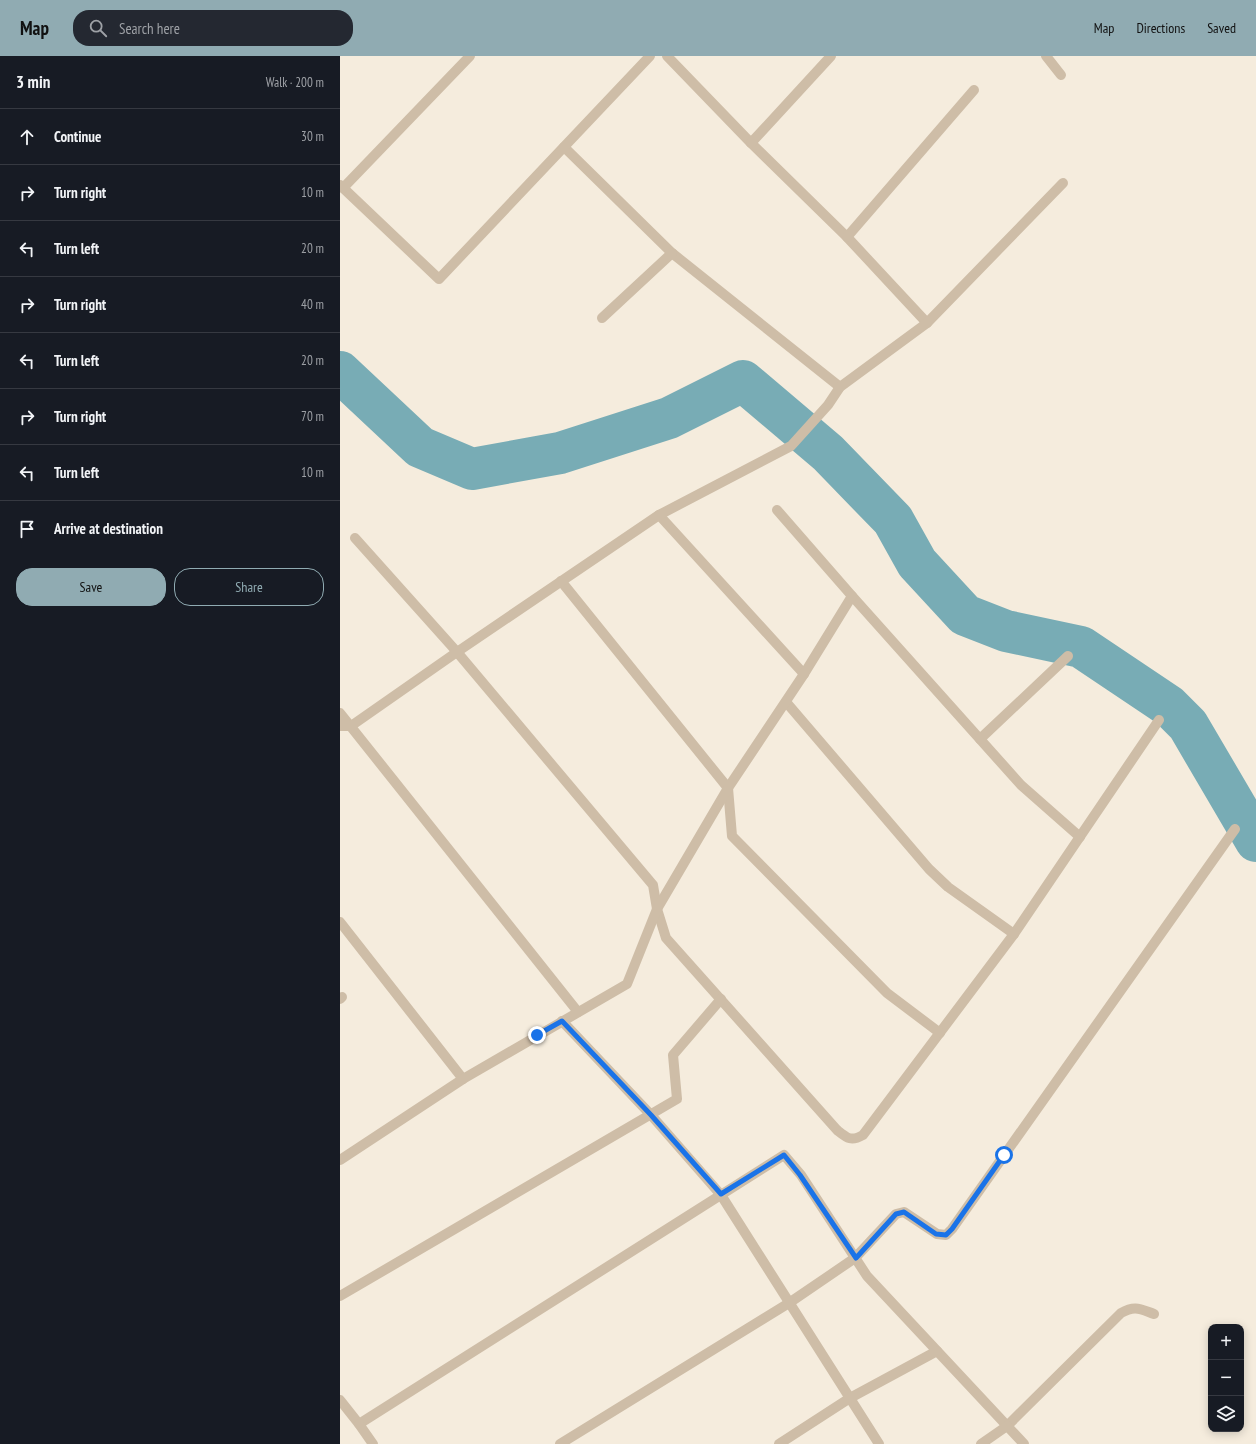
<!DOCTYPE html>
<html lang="en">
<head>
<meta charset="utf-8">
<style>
	:root { --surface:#171b24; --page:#242831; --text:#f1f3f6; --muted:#9ea1a6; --line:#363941; --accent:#90abb2 }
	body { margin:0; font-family:"PT Sans Narrow",sans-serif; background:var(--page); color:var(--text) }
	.controls { position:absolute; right:12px; bottom:12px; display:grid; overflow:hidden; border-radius:8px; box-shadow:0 2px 10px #0003 }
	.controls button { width:36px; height:36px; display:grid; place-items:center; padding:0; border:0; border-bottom:1px solid var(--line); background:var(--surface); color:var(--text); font:20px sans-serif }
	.stop { position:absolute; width:12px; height:12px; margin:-9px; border:3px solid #1a73e8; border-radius:50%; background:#fff }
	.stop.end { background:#1a73e8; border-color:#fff; box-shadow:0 1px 4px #0008 }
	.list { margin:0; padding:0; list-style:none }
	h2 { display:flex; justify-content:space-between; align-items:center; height:52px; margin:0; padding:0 16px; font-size:17px }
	h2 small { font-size:13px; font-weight:400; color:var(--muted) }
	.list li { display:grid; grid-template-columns:26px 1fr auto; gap:12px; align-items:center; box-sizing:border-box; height:56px; padding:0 16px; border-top:1px solid var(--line) }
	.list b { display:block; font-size:15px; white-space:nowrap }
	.list em { font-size:13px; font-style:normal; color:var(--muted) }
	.actions { display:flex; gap:8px; padding:12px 16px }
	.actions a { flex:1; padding:9px 0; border:1px solid var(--accent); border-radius:16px; text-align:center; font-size:14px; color:var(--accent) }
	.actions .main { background:var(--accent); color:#111 }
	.icon { flex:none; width:22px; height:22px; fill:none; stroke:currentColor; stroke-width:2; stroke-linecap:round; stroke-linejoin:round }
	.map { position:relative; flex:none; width:916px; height:1388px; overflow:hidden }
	header { display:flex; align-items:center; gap:24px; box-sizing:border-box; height:56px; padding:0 20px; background:var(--accent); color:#111 }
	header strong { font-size:19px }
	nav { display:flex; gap:22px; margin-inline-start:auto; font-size:14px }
	.search { width:280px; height:36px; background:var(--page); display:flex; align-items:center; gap:10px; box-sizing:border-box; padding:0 14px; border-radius:16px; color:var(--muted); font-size:15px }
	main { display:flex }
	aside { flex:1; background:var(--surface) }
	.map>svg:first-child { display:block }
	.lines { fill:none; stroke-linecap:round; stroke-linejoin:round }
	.river { stroke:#78acb5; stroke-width:42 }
	.lane { stroke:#cebda7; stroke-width:10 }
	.street { stroke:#cebda7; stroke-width:10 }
	.route { stroke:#1a73e8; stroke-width:5 }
</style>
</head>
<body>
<header>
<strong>Map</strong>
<div class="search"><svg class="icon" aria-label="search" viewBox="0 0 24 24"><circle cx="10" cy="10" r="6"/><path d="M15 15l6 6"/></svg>Search here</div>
<nav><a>Map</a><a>Directions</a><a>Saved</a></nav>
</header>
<main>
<aside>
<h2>3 min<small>Walk · 200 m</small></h2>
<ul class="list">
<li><svg class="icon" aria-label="ahead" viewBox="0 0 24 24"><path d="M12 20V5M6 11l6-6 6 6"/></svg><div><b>Continue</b></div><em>30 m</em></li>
<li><svg class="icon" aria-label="right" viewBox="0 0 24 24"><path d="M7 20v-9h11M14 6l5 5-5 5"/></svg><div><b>Turn right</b></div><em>10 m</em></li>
<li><svg class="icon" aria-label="left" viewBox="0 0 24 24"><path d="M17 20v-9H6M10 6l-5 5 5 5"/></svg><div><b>Turn left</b></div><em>20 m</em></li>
<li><svg class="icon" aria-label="right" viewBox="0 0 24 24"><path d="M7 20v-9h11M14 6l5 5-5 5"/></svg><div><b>Turn right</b></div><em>40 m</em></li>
<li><svg class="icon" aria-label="left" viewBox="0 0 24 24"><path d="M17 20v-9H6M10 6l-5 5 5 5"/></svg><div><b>Turn left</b></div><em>20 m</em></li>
<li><svg class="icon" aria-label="right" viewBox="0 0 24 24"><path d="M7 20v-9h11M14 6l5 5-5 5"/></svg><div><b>Turn right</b></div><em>70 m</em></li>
<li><svg class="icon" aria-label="left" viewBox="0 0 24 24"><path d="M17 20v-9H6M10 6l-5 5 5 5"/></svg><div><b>Turn left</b></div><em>10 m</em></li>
<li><svg class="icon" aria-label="arrive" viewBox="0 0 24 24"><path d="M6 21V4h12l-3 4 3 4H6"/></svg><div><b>Arrive at destination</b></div></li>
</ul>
<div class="actions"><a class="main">Save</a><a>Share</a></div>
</aside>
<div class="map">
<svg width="916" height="1388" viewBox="0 0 916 1388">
	<rect width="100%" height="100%" fill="#f5ecdd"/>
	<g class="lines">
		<path class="river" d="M0,316L80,391L132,413L220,397L329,362L403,325L488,397L553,464L577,507L625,559L666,575L741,591L829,650L848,669L916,785"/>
		<path class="lane" d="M667,1370L781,1257C795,1249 800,1253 814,1258"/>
		<g class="street">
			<path d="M327,0L411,87L507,181L587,267"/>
			<path d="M706,0L721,19"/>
			<path d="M411,87L491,0"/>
			<path d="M224,91L332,197L500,331"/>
			<path d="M0,129L99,223L310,0"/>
			<path d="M3,132L130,0"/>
			<path d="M507,181L634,34"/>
			<path d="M262,262L332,197"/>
			<path d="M319,459L464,618"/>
			<path d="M15,482L117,596L313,829L317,853L326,882L497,1074C507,1082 511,1086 523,1079L674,878L819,664"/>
			<path d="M221,525L388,732L392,780L547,937L600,977"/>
			<path d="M512,540L681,729L740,781"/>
			<path d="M446,646L589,813L608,831L674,878"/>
			<path d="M0,657L238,956"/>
			<path d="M0,670H11L117,596L319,459L451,390L488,349L500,331L587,267L723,127"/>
			<path d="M640,683L728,600"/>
			<path d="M0,866L123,1023"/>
			<path d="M0,943L2,941"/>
			<path d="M222,965L311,1059L381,1139L539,1388"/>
			<path d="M0,1104L123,1023L287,928L317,853L388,732L464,618L512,540L437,454"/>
			<path d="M0,1240L337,1043L333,999L381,943"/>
			<path d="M0,1344L19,1368L444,1099L461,1119L527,1220L684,1388"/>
			<path d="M19,1368L33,1388"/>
			<path d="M220,1388L449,1247L515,1202L556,1158L564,1156L597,1178L606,1179L612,1173L895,773"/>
			<path d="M439,1388L510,1342L597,1295"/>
			<path d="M641,1388L667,1370"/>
		</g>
	</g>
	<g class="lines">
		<path class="route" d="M197,979L222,965L311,1059L381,1138L444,1099L460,1119L516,1202L556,1158L564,1156L596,1178L606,1179L612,1173L664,1099"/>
	</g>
</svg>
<div class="controls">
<button>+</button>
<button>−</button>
<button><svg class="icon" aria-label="layers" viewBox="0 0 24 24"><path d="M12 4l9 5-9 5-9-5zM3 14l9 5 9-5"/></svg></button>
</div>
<div class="stop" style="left:664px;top:1099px"></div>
<div class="stop end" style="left:197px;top:979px"></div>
</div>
</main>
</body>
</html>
